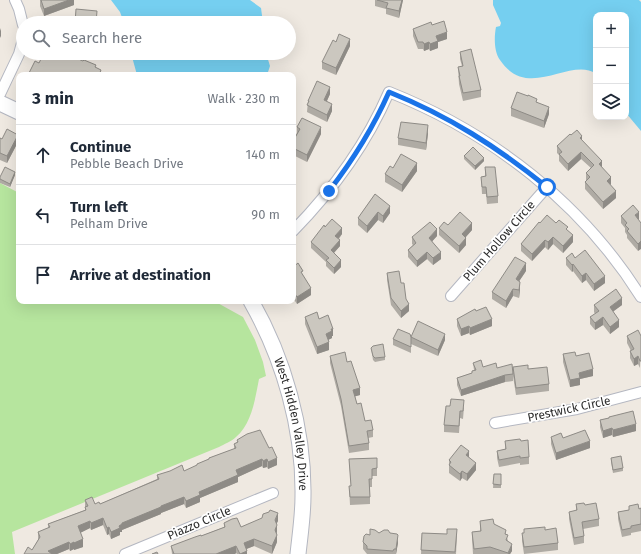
<!DOCTYPE html>
<html lang="en">
<head>
<meta charset="utf-8">
<style>
	:root { --surface:#fff; --page:#f2f2f3; --text:#1f2937; --muted:#747a83; --line:#e0e1e3 }
	body { margin:0; font-family:"Fira Sans",sans-serif; background:var(--page); color:var(--text) }
	.controls { position:absolute; right:12px; top:12px; display:grid; overflow:hidden; border-radius:8px; box-shadow:0 4px 16px #0002 }
	.controls button { width:36px; height:36px; display:grid; place-items:center; padding:0; border:0; border-bottom:1px solid var(--line); background:var(--surface); color:var(--text); font:20px sans-serif }
	.stop { position:absolute; width:12px; height:12px; margin:-9px; border:3px solid #1a73e8; border-radius:50%; background:#fff }
	.stop.end { background:#1a73e8; border-color:#fff; box-shadow:0 1px 4px #0008 }
	.list { margin:0; padding:0; list-style:none }
	h2 { display:flex; justify-content:space-between; align-items:center; height:52px; margin:0; padding:0 16px; font-size:17px }
	h2 small { font-size:13px; font-weight:400; color:var(--muted) }
	.list li { display:grid; grid-template-columns:26px 1fr auto; gap:12px; align-items:center; box-sizing:border-box; height:60px; padding:0 16px; border-top:1px solid var(--line) }
	.list b { display:block; font-size:15px; white-space:nowrap }
	.list p { margin:0; font-size:13px; white-space:nowrap; color:var(--muted) }
	.list em { font-size:13px; font-style:normal; color:var(--muted) }
	.icon { flex:none; width:22px; height:22px; fill:none; stroke:currentColor; stroke-width:2; stroke-linecap:round; stroke-linejoin:round }
	.map { position:relative; flex:none; width:641px; height:554px; overflow:hidden }
	.search { position:absolute; background:var(--surface); box-shadow:0 4px 16px #0002; left:16px; top:16px; width:280px; height:44px; display:flex; align-items:center; gap:10px; box-sizing:border-box; padding:0 14px; border-radius:22px; color:var(--muted); font-size:15px }
	.panel { position:absolute; background:var(--surface); box-shadow:0 4px 16px #0002; left:16px; top:72px; width:280px; height:232px; border-radius:8px }
	.map>svg:first-child { display:block }
	.green { fill:#b6e59e }
	.water { fill:#75cff0 }
	.lines { fill:none; stroke-linecap:round; stroke-linejoin:round }
	.street-casing { stroke:#b4b7c1; stroke-width:12 }
	.secondary-casing { stroke:#b4b7c1; stroke-width:17 }
	.street { stroke:#fff; stroke-width:10 }
	.secondary { stroke:#fff; stroke-width:15 }
	.wall { fill:#afaba4 }
	.shaded-wall { fill:#8e8b86 }
	.building { fill:#cbc7bf; stroke:#8e8b86 }
	.route { stroke:#1a73e8; stroke-width:5 }
	.labels { text-anchor:middle; dominant-baseline:central; stroke-width:3.5; stroke-linejoin:round; paint-order:stroke }
	.street-label { font-size:12px; fill:#2e2e2e; stroke:#fff }
</style>
</head>
<body>
<div class="map">
<svg width="641" height="554" viewBox="0 0 641 554">
	<rect width="100%" height="100%" fill="#efe9e1"/>
	<path class="green" d="M0,183L19,193V301H214L243,317L255,340L263,362L266,376L259,379C255,399 252,423 236,437C231,442 224,444 219,447L12,532L15,554H0Z"/>
	<g class="water">
		<path d="M111,0H250L261,8L263,23H124L120,12Z"/>
		<path d="M493,0H639L641,2V131L626,113V15H596V74C571,56 528,102 500,60C494,52 494,37 496,27L500,26L501,23L493,5Z"/>
		<path d="M131,53H266L270,66L268,72L269,75H137Z"/>
	</g>
	<g class="lines">
		<g class="street-casing">
			<g id="street">
				<path d="M15,0L19,9L23,25"/>
				<path d="M0,94L19,54L23,39"/>
				<path d="M293,231C333,190 366,145 389,92C492,133 582,203 641,297"/>
				<path d="M451,296L547,187"/>
				<path d="M495,423L577,409L641,392"/>
				<path d="M125,554L273,493"/>
			</g>
		</g>
		<g class="secondary-casing">
			<g id="secondary">
				<path d="M0,103L19,112"/>
				<path id="s1" d="M251,301C284,359 304,429 303,496C303,516 300,535 298,554"/>
			</g>
		</g>
		<use href="#street" class="street"/>
		<use href="#secondary" class="secondary"/>
	</g>
	<g class="wall">
		<path d="M40,0H74V5L44,16L40,6Z"/>
		<path d="M375,0H403L399,18L386,14V9L375,6Z"/>
		<path d="M432,25L447,39L438,42V48L430,51L429,49L424,51L423,49H418L413,36V29Z"/>
		<path d="M336,42L350,46L336,75L322,69V62Z"/>
		<path d="M460,52L481,90V97L463,101L459,84L458,67L462,66L460,59Z"/>
		<path d="M330,94L327,101L332,111L327,122L307,112L308,101Z"/>
		<path d="M537,102L549,114L544,128L511,116V108Z"/>
		<path d="M297,127L321,134L307,162L293,155V141L297,133Z"/>
		<path d="M428,133L426,150L398,145V138Z"/>
		<path d="M571,135L582,141L602,167L611,184L610,185L616,198L603,209L585,189V182L587,180H586V173L591,168L581,159L568,171L559,161V155L557,153V146Z"/>
		<path d="M0,138L2,139L18,142L7,163L0,160Z"/>
		<path d="M464,156L484,161L475,170L464,159Z"/>
		<path d="M485,167L498,196V203L487,204L486,194H482L481,177L485,176Z"/>
		<path d="M393,168L417,171L402,192L385,182V174Z"/>
		<path d="M15,175L10,187L0,183V177Z"/>
		<path d="M375,194L390,213L383,223L378,220L367,233L358,225V218Z"/>
		<path d="M621,216L639,219L638,220V251L627,238V235L625,232V228L621,223Z"/>
		<path d="M540,223H556L568,231L573,242L563,253L553,244L548,250L545,247L532,261L521,251V244Z"/>
		<path d="M448,225L472,230L466,237V245L459,253L439,235V228Z"/>
		<path d="M325,227L342,234L339,239L340,246L334,253L341,267L334,274L326,266V262L311,248V242Z"/>
		<path d="M437,236L432,241L441,259L433,265L427,259L417,267L408,257V250L413,245L412,244V237Z"/>
		<path d="M566,258H575L605,283L594,291L586,280L582,283L573,271L572,272L566,265Z"/>
		<path d="M293,267L311,295L297,304L293,298Z"/>
		<path d="M526,271L519,281L520,289L519,298L513,296L506,308L492,299V292Z"/>
		<path d="M387,273L401,283L409,311L401,318L391,305L387,280Z"/>
		<path d="M594,305H622L613,311L619,327L610,334L603,325L595,330L590,324V317L595,314L594,312Z"/>
		<path d="M476,311L492,326L470,335L469,333L461,336L457,326V319Z"/>
		<path d="M305,317L319,319L333,336H332V338L328,340L329,350L317,354L305,324Z"/>
		<path d="M627,336H641L640,368L638,364L634,366L630,358V351H631L627,343Z"/>
		<path d="M411,337L445,340L438,356L411,344V353L393,345V339Z"/>
		<path d="M371,348L385,357V360L375,362L373,360Z"/>
		<path d="M563,354L576,356L593,376L580,379V385L570,387L563,362Z"/>
		<path d="M330,356L347,362L360,395L355,396L357,404L365,421L373,430V437L368,438L369,443V450L349,453L341,406L330,363Z"/>
		<path d="M473,363L483,367L497,368L513,372V367L528,369L549,384V391L516,395L513,376V381L505,382L461,396L457,385V378L472,373V371L474,370Z"/>
		<path d="M464,407L463,419L460,418L459,433L444,432V425Z"/>
		<path d="M609,417L636,431L613,437L612,435L603,438L600,427V420L609,418Z"/>
		<path d="M551,437L590,448L556,460L551,444Z"/>
		<path d="M237,440L277,465L268,469L267,467L263,468L262,466L238,477V482L200,498V502L186,508L184,504L161,513V514L122,530V532H120V535L111,539L109,534L107,535L103,525L91,530L90,528L80,533L83,547L74,550V549L70,551L69,549L57,554H24L32,550L38,540V532L48,528V524L85,510V500L95,504H100L157,479V475L184,471L197,466V464L209,459V458L234,449V444L237,442Z"/>
		<path d="M505,441H521L529,457V464L520,465V463L499,467L497,458V451L505,449Z"/>
		<path d="M469,457L476,470L467,481L462,478L460,481L449,473V460Z"/>
		<path d="M377,458V476H372V487H370V504L350,505L349,486H351L349,459Z"/>
		<path d="M611,458L623,468V471L613,473L611,462Z"/>
		<path d="M494,474H501V488H493Z"/>
		<path d="M576,504L585,505L599,519V526L583,529L584,536V543L574,545L569,519V512L576,511Z"/>
		<path d="M629,506L639,509L641,508V531L631,533V535L622,537L618,519V512L629,510Z"/>
		<path d="M278,521L276,524L277,542L272,554L254,546L246,549L247,554H237L236,553L235,554H172L171,546L201,536L224,527V523L241,527Z"/>
		<path d="M480,521L494,524L506,534L508,541L512,551L510,554H473L472,539V532L480,531Z"/>
		<path d="M524,529L545,530L558,543V550L524,554L522,541V533H524Z"/>
		<path d="M379,533L398,543L396,554H367L363,549V542Z"/>
		<path d="M422,533L457,536L456,554H421Z"/>
	</g>
	<g class="shaded-wall">
		<path d="M69,0H74V5L44,16V9Z"/>
		<path d="M402,0H403L399,18V11Z"/>
		<path d="M1,28V36L0,38V31Z"/>
		<path d="M447,32V39L438,42V48L430,51V44L436,36Z"/>
		<path d="M350,39V46L336,75V68Z"/>
		<path d="M429,42V49L424,51V44Z"/>
		<path d="M70,53H74L69,62V55Z"/>
		<path d="M101,70V75H99Z"/>
		<path d="M330,87V94L324,107V100Z"/>
		<path d="M332,104V111L327,122V115Z"/>
		<path d="M549,107V114L544,128V121Z"/>
		<path d="M428,125V133L426,150V143Z"/>
		<path d="M321,127V134L307,162V155Z"/>
		<path d="M18,135V142L7,163V156Z"/>
		<path d="M582,136V142L580,138Z"/>
		<path d="M581,152V159L568,171V164Z"/>
		<path d="M484,158V161L475,170V166Z"/>
		<path d="M602,161V168L599,164Z"/>
		<path d="M417,163V171L402,192V185Z"/>
		<path d="M15,172V175L10,187V184Z"/>
		<path d="M611,177V184L607,188V181Z"/>
		<path d="M616,191V198L603,209V202Z"/>
		<path d="M390,206V213L383,223V216Z"/>
		<path d="M378,212V220L367,233V226Z"/>
		<path d="M639,212V219L635,222V215Z"/>
		<path d="M472,223V230L462,241V234Z"/>
		<path d="M342,228V234L335,242V236Z"/>
		<path d="M437,229V236L429,245V238Z"/>
		<path d="M573,235V242L563,253V246Z"/>
		<path d="M553,237V244L548,250V242Z"/>
		<path d="M466,238V245L459,253V246Z"/>
		<path d="M340,240V246L331,256V250Z"/>
		<path d="M545,240V247L532,261V254Z"/>
		<path d="M641,241V249L638,251V244Z"/>
		<path d="M427,252V259L417,267V261Z"/>
		<path d="M441,252V259L433,265V258Z"/>
		<path d="M341,260V267L334,274V268Z"/>
		<path d="M526,263V271L516,286V279Z"/>
		<path d="M573,264V271L572,272V265Z"/>
		<path d="M586,273V280L582,283V276Z"/>
		<path d="M605,276V283L594,291V284Z"/>
		<path d="M520,282V289L519,298V290Z"/>
		<path d="M311,288V295L297,304V297Z"/>
		<path d="M513,289V296L506,308V301Z"/>
		<path d="M622,298V305L610,314V307Z"/>
		<path d="M409,304V311L401,318V311Z"/>
		<path d="M603,317V325L595,330V323Z"/>
		<path d="M492,319V326L470,335V328Z"/>
		<path d="M619,320V327L610,334V327Z"/>
		<path d="M469,326V333L461,336V329Z"/>
		<path d="M331,329H333V336H332V338L326,341V334Z"/>
		<path d="M445,334V340L438,356V350Z"/>
		<path d="M329,342V350L317,354V347Z"/>
		<path d="M638,356V364L634,366V359Z"/>
		<path d="M593,369V376L580,379V385L570,387V380L579,373Z"/>
		<path d="M505,375V382L461,396V390Z"/>
		<path d="M360,388V395L353,397V390Z"/>
		<path d="M636,424V431L613,437V430Z"/>
		<path d="M612,428V435L603,438V431Z"/>
		<path d="M590,441V448L556,460V453Z"/>
		<path d="M469,451V458L466,455Z"/>
		<path d="M277,458V465L268,469V462Z"/>
		<path d="M262,459V466L238,477V482L200,498V502L186,508V501L199,492L236,470Z"/>
		<path d="M267,459V467L263,468V461Z"/>
		<path d="M476,463V470L467,481V474Z"/>
		<path d="M462,471V478L460,481V474Z"/>
		<path d="M184,497V504L161,513V514L122,530V532H120V535L111,539V532L122,523L161,506Z"/>
		<path d="M278,513V521L275,527V520Z"/>
		<path d="M103,518V525L91,530V523Z"/>
		<path d="M90,521V528L78,534V526Z"/>
		<path d="M277,525V532L275,537V530Z"/>
		<path d="M109,527V534L107,535V528Z"/>
		<path d="M277,535V542L272,554V546Z"/>
		<path d="M398,535V543L396,554V549Z"/>
		<path d="M83,539V547L74,550V543Z"/>
		<path d="M254,539V546L244,550V543Z"/>
		<path d="M69,542V549L57,554H48V551Z"/>
		<path d="M74,542V549L70,551V544Z"/>
		<path d="M512,544V551L510,554H508Z"/>
		<path d="M236,546V553L235,554H216Z"/>
		<path d="M247,551V554H240Z"/>
	</g>
	<g class="building">
		<path d="M41,0H69L44,9Z"/>
		<path d="M377,0H402L399,11L386,8L388,3Z"/>
		<path d="M76,9L97,11L96,23H75Z"/>
		<path d="M444,21L447,32L436,36L438,41L430,44L429,42L424,44L423,42H418L413,29L431,22L432,25Z"/>
		<path d="M339,34L350,39L336,68L322,62L333,40L336,42Z"/>
		<path d="M471,49L481,90L463,93L459,76H460L458,67L463,66L460,52Z"/>
		<path d="M44,53H47L50,55L51,53H70L69,55L83,61L84,60L96,65L95,67L101,70L99,75H28L35,61L39,63Z"/>
		<path d="M317,81L330,87L324,100L332,104L327,115L307,105L309,101H308Z"/>
		<path d="M517,92L528,96V95L537,99L536,102L549,107L544,121L511,108Z"/>
		<path d="M302,118L321,127L307,155L293,148V141L300,129L297,127Z"/>
		<path d="M401,122L428,125L426,143L398,138Z"/>
		<path d="M7,129L18,135L7,156L0,153V138L2,139Z"/>
		<path d="M577,130L582,136L580,138L602,161L599,164L611,177L607,181L616,191L603,202L585,182L590,177L586,173L594,165L581,152L568,164L559,154L562,152L557,146L570,134L571,135Z"/>
		<path d="M473,147L484,158L475,166L464,156Z"/>
		<path d="M401,154L417,163L402,185L385,174L390,166L393,168Z"/>
		<path d="M5,167L15,172L10,184L0,179V177Z"/>
		<path d="M485,167H495L498,196L487,197L486,187H482L481,177L486,176Z"/>
		<path d="M375,194L390,206L383,216L378,212L367,226L358,218Z"/>
		<path d="M633,205L639,212L635,215L641,223V241L638,244L627,231L629,229L625,225L627,223L621,216Z"/>
		<path d="M460,212L472,223L462,234L466,238L459,246L439,228L444,222L448,225Z"/>
		<path d="M547,215L556,223L559,220L568,227L566,229L573,235L563,246L553,237L548,242L545,240L532,254L521,244L539,222L540,223Z"/>
		<path d="M332,219L342,228L335,236L340,240L331,250L341,260L334,268L326,260L329,258L311,242L324,225L325,227Z"/>
		<path d="M430,222L437,229L429,238L441,252L433,258L427,252L417,261L408,250L416,243L412,237Z"/>
		<path d="M585,250L605,276L594,284L586,273L582,276L573,264L572,265L566,258L572,253L575,258Z"/>
		<path d="M515,257L526,263L516,279L520,282L519,290L513,289L506,301L492,292Z"/>
		<path d="M298,263L303,271L301,272L311,288L297,297L293,291V267Z"/>
		<path d="M399,271L401,283H404L406,299L409,304L401,311L391,298L387,273Z"/>
		<path d="M616,289L622,298L610,307L619,320L610,327L603,317L595,323L590,317L599,311L594,305Z"/>
		<path d="M486,307L492,319L470,328L469,326L461,329L457,319L475,309L476,311Z"/>
		<path d="M317,312L319,319L328,315L333,329H331L332,331L326,334L329,342L317,347L305,317Z"/>
		<path d="M418,321L445,334L438,350L411,337V347L393,339L398,329L410,334L411,337Z"/>
		<path d="M638,330L641,336V361H640L638,356L634,359L630,351L634,349L627,336Z"/>
		<path d="M383,344L385,357L375,358L373,356L371,348L373,346Z"/>
		<path d="M345,352L347,362L351,361L360,388L353,390L357,404L361,403L365,421L371,420L373,430L367,431L369,443L349,446L341,399L330,356Z"/>
		<path d="M575,352L576,356L589,353L593,369L579,373L580,378L570,380L563,354Z"/>
		<path d="M481,360L483,367L496,363L497,368L512,364L513,374L505,375L461,390L457,378L472,373V371L476,370L473,363Z"/>
		<path d="M528,365V369L547,367L549,384L516,388L513,367Z"/>
		<path d="M451,399L464,400L463,411H460L459,426L444,425L446,406H450Z"/>
		<path d="M633,411L636,424L613,430L612,428L603,431L600,420L609,418V417Z"/>
		<path d="M260,430L269,448L272,447L277,458L268,462L267,459L263,461L262,459L236,470L238,475L199,492L200,495L186,501L184,497L161,506V507L122,523V524L119,526L120,528L111,532L109,527L107,528L103,518L91,523L90,521L78,526L83,539L74,543V542L70,544L69,542L48,551L52,554H24L28,547L32,550L40,537L38,532L50,527L48,524L86,510L85,507L88,506L85,500L92,497L95,504L99,502L100,504L159,479L157,475L170,471L182,465L184,471L197,465V464L209,459V458L236,448L234,444L238,442L237,440L247,434Z"/>
		<path d="M585,430L590,441L556,453L551,437L561,433L563,438Z"/>
		<path d="M520,439L521,441L528,440L529,457L520,458V456L499,460L497,451L506,449L505,441Z"/>
		<path d="M461,445L469,451L466,455L476,463L467,474L462,471L460,474L449,465L451,462L449,460Z"/>
		<path d="M621,456L623,468L613,470L611,458Z"/>
		<path d="M377,458V468L372,469V479H369L370,497H350L349,486H351L349,459Z"/>
		<path d="M494,474H501V485L493,484Z"/>
		<path d="M584,503L585,505L596,503L599,519L582,522L584,536L574,538L569,512L577,510L576,504Z"/>
		<path d="M638,504L639,509L641,508V524L631,526V528L622,530L618,512L629,510V506Z"/>
		<path d="M270,510L278,513L275,520L277,525L275,530L277,535L272,546L254,539L244,543L247,551L240,554L236,546L216,554H174L171,546L195,537L201,535V536L225,527L224,523L232,519L237,518L241,527L262,518L263,514L269,512Z"/>
		<path d="M493,519L494,524L506,530L505,534L508,535L506,540L512,544L508,553L490,547L474,549L472,532L481,531L480,521Z"/>
		<path d="M545,527V530L556,528L558,543L524,547L522,533H524V529Z"/>
		<path d="M370,529L375,530L379,533L384,530H388L390,533L397,534L398,535L396,549H394L393,551L367,549V546L363,542L364,536L366,534L370,535Z"/>
		<path d="M447,529H457L455,552L421,550L422,533L447,534Z"/>
		<path d="M157,552L158,554H152Z"/>
	</g>
	<g class="lines">
		<path class="route" d="M329,191C353,160 373,128 389,92C449,116 497,147 547,187"/>
	</g>
	<g class="labels">
		<g class="street-label">
			<text transform="translate(499 241) rotate(-49)">Plum Hollow Circle</text>
			<text transform="translate(569 409) rotate(-12)">Prestwick Circle</text>
			<text stroke="none"><textPath href="#s1" startOffset="131">West Hidden Valley Drive</textPath></text>
			<text transform="translate(199 523) rotate(-23)">Piazzo Circle</text>
		</g>
	</g>
</svg>
<div class="controls">
<button>+</button>
<button>−</button>
<button><svg class="icon" aria-label="layers" viewBox="0 0 24 24"><path d="M12 4l9 5-9 5-9-5zM3 14l9 5 9-5"/></svg></button>
</div>
<div class="stop" style="left:547px;top:187px"></div>
<div class="stop end" style="left:329px;top:191px"></div>
<div class="search"><svg class="icon" aria-label="search" viewBox="0 0 24 24"><circle cx="10" cy="10" r="6"/><path d="M15 15l6 6"/></svg>Search here</div>
<section class="panel">
<h2>3 min<small>Walk · 230 m</small></h2>
<ul class="list">
<li><svg class="icon" aria-label="ahead" viewBox="0 0 24 24"><path d="M12 20V5M6 11l6-6 6 6"/></svg><div><b>Continue</b><p>Pebble Beach Drive</p></div><em>140 m</em></li>
<li><svg class="icon" aria-label="left" viewBox="0 0 24 24"><path d="M17 20v-9H6M10 6l-5 5 5 5"/></svg><div><b>Turn left</b><p>Pelham Drive</p></div><em>90 m</em></li>
<li><svg class="icon" aria-label="arrive" viewBox="0 0 24 24"><path d="M6 21V4h12l-3 4 3 4H6"/></svg><div><b>Arrive at destination</b></div></li>
</ul>
</section>
</div>
</body>
</html>
